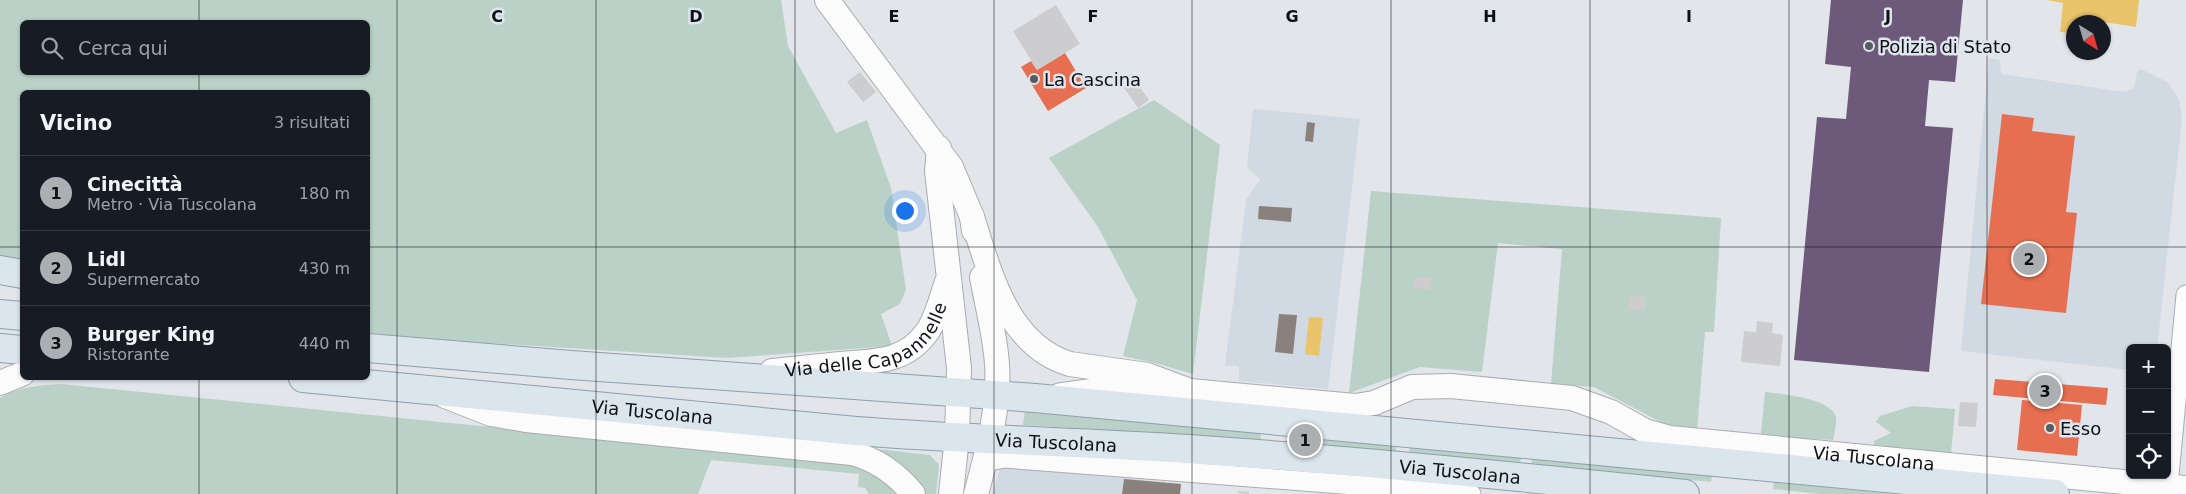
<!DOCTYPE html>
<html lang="it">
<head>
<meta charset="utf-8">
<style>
	:root { --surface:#171b24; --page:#20242c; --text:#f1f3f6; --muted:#9ea1a6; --line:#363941; --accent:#acafb2 }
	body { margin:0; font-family:"DejaVu Sans",sans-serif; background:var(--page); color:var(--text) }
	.controls { position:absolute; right:15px; bottom:15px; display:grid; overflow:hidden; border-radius:8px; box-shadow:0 1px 4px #0004 }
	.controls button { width:45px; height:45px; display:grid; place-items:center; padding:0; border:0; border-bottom:1px solid var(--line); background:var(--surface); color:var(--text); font:25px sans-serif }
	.compass { position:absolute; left:2066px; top:15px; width:45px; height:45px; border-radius:50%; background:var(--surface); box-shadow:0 1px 4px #0004; rotate:143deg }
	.you { position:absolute; left:904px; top:210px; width:18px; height:18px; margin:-12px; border:4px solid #fff; border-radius:50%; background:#1a73e8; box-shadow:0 0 0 8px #1a73e833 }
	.badge { display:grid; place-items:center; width:32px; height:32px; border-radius:50%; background:var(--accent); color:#111; font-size:16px; font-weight:700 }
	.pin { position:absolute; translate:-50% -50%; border:2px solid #fff; box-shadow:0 1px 5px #0006 }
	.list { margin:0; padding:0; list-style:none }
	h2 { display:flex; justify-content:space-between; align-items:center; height:65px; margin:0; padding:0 20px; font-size:21px }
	h2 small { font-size:16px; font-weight:400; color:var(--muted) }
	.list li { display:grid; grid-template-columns:32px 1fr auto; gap:15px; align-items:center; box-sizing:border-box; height:75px; padding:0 20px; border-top:1px solid var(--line) }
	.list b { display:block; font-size:19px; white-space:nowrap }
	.list p { margin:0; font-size:16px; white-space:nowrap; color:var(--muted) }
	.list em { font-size:16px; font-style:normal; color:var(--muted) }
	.icon { flex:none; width:28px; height:28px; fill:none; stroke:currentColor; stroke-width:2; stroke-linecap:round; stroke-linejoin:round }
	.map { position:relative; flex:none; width:2186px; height:494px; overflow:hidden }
	.search { position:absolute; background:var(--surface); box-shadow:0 1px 4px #0004; left:20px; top:20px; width:350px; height:55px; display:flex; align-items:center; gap:12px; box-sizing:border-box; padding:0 18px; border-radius:8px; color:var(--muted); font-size:19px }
	.panel { position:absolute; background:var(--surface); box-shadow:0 1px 4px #0004; left:20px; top:90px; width:350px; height:290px; border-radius:8px }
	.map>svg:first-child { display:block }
	.built { fill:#d1d9e2 }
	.green { fill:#b9d1c7; fill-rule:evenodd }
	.homes { fill:#e9c46a }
	.shops { fill:#e76f51 }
	.offices { fill:#6d597a }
	.industry { fill:#8a817c }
	.building { fill:#cdccce }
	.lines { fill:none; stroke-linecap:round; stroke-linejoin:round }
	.minor-casing { stroke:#aaacb0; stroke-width:21 }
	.tertiary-casing { stroke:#aaacb0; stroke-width:26 }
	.primary-casing { stroke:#8e9fab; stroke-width:30 }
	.minor { stroke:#fbfbfc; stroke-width:19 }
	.tertiary { stroke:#fbfbfc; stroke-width:24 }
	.primary { stroke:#dbe5ec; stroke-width:28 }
	.grid { fill:none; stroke:#0e1114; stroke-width:1; stroke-opacity:0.55 }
	.poi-dot { fill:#585b5f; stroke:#dee5ed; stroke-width:2 }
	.labels { text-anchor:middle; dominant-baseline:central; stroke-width:5; stroke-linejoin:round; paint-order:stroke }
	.poi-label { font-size:18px; fill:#0e1114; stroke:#dee5ed; text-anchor:start }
	.street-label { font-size:18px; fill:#0e1114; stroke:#dee5ed }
	.grid-label { font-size:16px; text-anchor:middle; font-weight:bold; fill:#0e1114; stroke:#dee5ed; stroke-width:5; stroke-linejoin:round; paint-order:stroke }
</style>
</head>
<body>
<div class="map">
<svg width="2186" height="494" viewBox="0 0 2186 494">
	<rect width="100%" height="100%" fill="#e2e5ea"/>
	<g class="built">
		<path d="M1989,58L2000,60L2001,74L2124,92L2134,88L2137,72L2141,69L2167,82L2179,99L2182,119L2157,348H2130V370L1961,351Z"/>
		<path d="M1253,109L1360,119L1328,389L1239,381V366H1225L1246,200L1260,179L1247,167Z"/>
		<path d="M1001,466L1181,484L1180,493L1185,494H992Z"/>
	</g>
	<g class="green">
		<path d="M0,0H781L788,46L836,133L867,120L891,188L906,290L900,304L881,314L892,346L728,358L471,342L368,333V92H22V267L0,265ZM22,22H368V72H22Z"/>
		<path d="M1154,100L1220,145L1193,374L1159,364L1123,356L1137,300L1098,227L1049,158Z"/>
		<path d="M1371,191L1721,218L1714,332H1705L1697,431L1672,428L1594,387L1551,384L1562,249L1498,243L1482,372L1420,367L1349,393Z"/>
		<path d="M61,384L848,463L868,470L901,494H869L865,488L858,487L859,474L711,460L698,494H0V398C20,387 39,385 61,384Z"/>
		<path d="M1765,392C1781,394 1831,398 1836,417C1837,424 1834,433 1833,440L1815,439V441L1761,434Z"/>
		<path d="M1912,406L1955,409L1951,454L1874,445V441L1891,433L1876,422L1880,416Z"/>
		<path d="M1025,410L1260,432L1261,439L1260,440L1023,425Z"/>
		<path d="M1296,435L1396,445V452L1295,443Z"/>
		<path d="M1410,447L1521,457L1520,464L1409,453Z"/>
		<path d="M868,448L930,455L939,465L936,494H923Z"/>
		<path d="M1532,459L1712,476L1711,482L1544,466L1531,465Z"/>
		<path d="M1774,482L1894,494H1819L1773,489Z"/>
	</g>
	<g class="homes">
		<path d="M2047,0H2139L2136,27L2104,22H2074V33L2060,32L2063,3Z"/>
		<path d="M1309,317L1323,318L1319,356L1305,354Z"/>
	</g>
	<g class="shops">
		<path d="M1065,53L1086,88L1048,111L1021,67L1031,61L1037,70Z"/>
		<path d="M2002,114L2034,118L2032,131L2075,136L2066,212L2077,213L2066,313L1981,304Z"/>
		<path d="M1995,379L2108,388L2106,405L1993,395Z"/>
		<path d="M2022,400L2082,405L2077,456L2017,450Z"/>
	</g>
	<path class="offices" d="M1831,0H1963L1955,82L1929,80L1925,126L1953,128L1929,372L1794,360L1817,117L1846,119L1851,67L1825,64Z"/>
	<g class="industry">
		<path d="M1307,122L1315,123L1313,142L1305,141Z"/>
		<path d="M1259,206L1292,208L1291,222L1258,219Z"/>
		<path d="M1279,314L1297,315L1293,354L1275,352Z"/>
		<path d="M1124,479L1181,484L1180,494H1122Z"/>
	</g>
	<g class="building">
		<path d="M1056,5L1080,44L1037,70L1013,31Z"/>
		<path d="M860,72L876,92L863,102L847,82Z"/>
		<path d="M1130,74L1149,100L1138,108L1120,82Z"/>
		<path d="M1414,277L1431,278V290L1413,288Z"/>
		<path d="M1629,295L1646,296L1645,311L1628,310Z"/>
		<path d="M1757,321L1773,323L1772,333L1783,335L1780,366L1741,362L1744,331L1756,332Z"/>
		<path d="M1960,402L1978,403L1976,427L1958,426Z"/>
		<path d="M1238,491L1249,492V494L1238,493Z"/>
	</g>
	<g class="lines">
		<g class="minor-casing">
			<g id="minor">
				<path d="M1059,393L1095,388L1174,390"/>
				<path d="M984,462L1005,458L1471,494"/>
				<path d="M2168,486L2186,295"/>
			</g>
		</g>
		<g class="tertiary-casing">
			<g id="tertiary">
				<path d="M827,0L951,167L972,217L974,231"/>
				<path d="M939,148L937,171L959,368L957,437L951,494"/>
				<path id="s1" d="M972,217C990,273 1007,345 1070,364L1147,375L1190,391L1355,406L1374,403L1412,387L1451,386L1572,398L1611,412L1645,431L1670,438L2186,488"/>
				<path id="s2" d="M772,371C795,369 818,366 841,364C874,361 905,363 927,332C937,318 941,298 947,282"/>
				<path d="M0,383L22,374"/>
				<path d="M445,396L491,414L526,420L852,453C878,460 897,474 913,494"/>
				<path d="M976,494C987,453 1000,407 997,364C995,335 987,305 982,277"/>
			</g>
		</g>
		<g class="primary-casing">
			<g id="primary">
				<path d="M0,270L22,274"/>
				<path d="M0,314L22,316"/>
				<path d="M0,348L22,350"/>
				<path d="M368,348L571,365L1035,398L2055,494"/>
				<path id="s3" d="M303,378L856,431C971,440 1087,442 1202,450C1363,461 1524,477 1685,494"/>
			</g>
		</g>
		<use href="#minor" class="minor"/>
		<use href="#tertiary" class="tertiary"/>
		<use href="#primary" class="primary"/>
	</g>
	<path class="grid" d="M199,0V22M397,0V494M596,0V494M795,0V494M994,0V494M1192,0V494M1391,0V494M1590,0V494M1789,0V494M1987,0V494M199,72V92M0,247H22M368,247H2186M199,378V494"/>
	<g class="poi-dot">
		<circle cx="1869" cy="46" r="5"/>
		<circle cx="1034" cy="79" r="5"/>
		<circle cx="2050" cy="428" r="5"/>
	</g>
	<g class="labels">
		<g class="poi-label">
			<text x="1879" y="46">Polizia di Stato</text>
			<text x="1044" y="79">La Cascina</text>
			<text x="2060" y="428">Esso</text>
		</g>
		<g class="street-label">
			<text stroke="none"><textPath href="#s2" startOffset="105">Via delle Capannelle</textPath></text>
			<text stroke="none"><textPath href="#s3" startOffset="351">Via Tuscolana</textPath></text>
			<text stroke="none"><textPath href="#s3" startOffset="756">Via Tuscolana</textPath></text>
			<text stroke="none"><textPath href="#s1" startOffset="1006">Via Tuscolana</textPath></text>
			<text stroke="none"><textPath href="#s3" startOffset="1161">Via Tuscolana</textPath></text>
		</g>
	</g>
	<g class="grid-label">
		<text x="497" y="22">C</text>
		<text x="696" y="22">D</text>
		<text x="894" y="22">E</text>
		<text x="1093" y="22">F</text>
		<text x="1292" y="22">G</text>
		<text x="1490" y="22">H</text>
		<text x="1689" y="22">I</text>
		<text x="1888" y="22">J</text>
	</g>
</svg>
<div class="controls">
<button>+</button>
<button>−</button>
<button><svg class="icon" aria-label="locate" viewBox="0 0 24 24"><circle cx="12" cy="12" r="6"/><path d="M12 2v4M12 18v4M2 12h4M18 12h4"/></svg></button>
</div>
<svg class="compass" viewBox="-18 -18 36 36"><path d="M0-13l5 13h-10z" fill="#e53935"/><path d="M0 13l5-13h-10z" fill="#9ea1a6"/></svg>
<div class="you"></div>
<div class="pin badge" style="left:1305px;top:440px">1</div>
<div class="pin badge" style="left:2029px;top:259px">2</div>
<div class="pin badge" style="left:2045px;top:391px">3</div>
<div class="search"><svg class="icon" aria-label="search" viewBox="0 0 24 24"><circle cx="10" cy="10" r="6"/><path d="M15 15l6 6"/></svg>Cerca qui</div>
<section class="panel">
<h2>Vicino<small>3 risultati</small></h2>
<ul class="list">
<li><span class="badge">1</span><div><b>Cinecittà</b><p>Metro · Via Tuscolana</p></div><em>180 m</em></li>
<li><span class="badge">2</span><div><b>Lidl</b><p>Supermercato</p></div><em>430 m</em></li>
<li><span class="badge">3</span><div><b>Burger King</b><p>Ristorante</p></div><em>440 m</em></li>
</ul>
</section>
</div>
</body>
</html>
